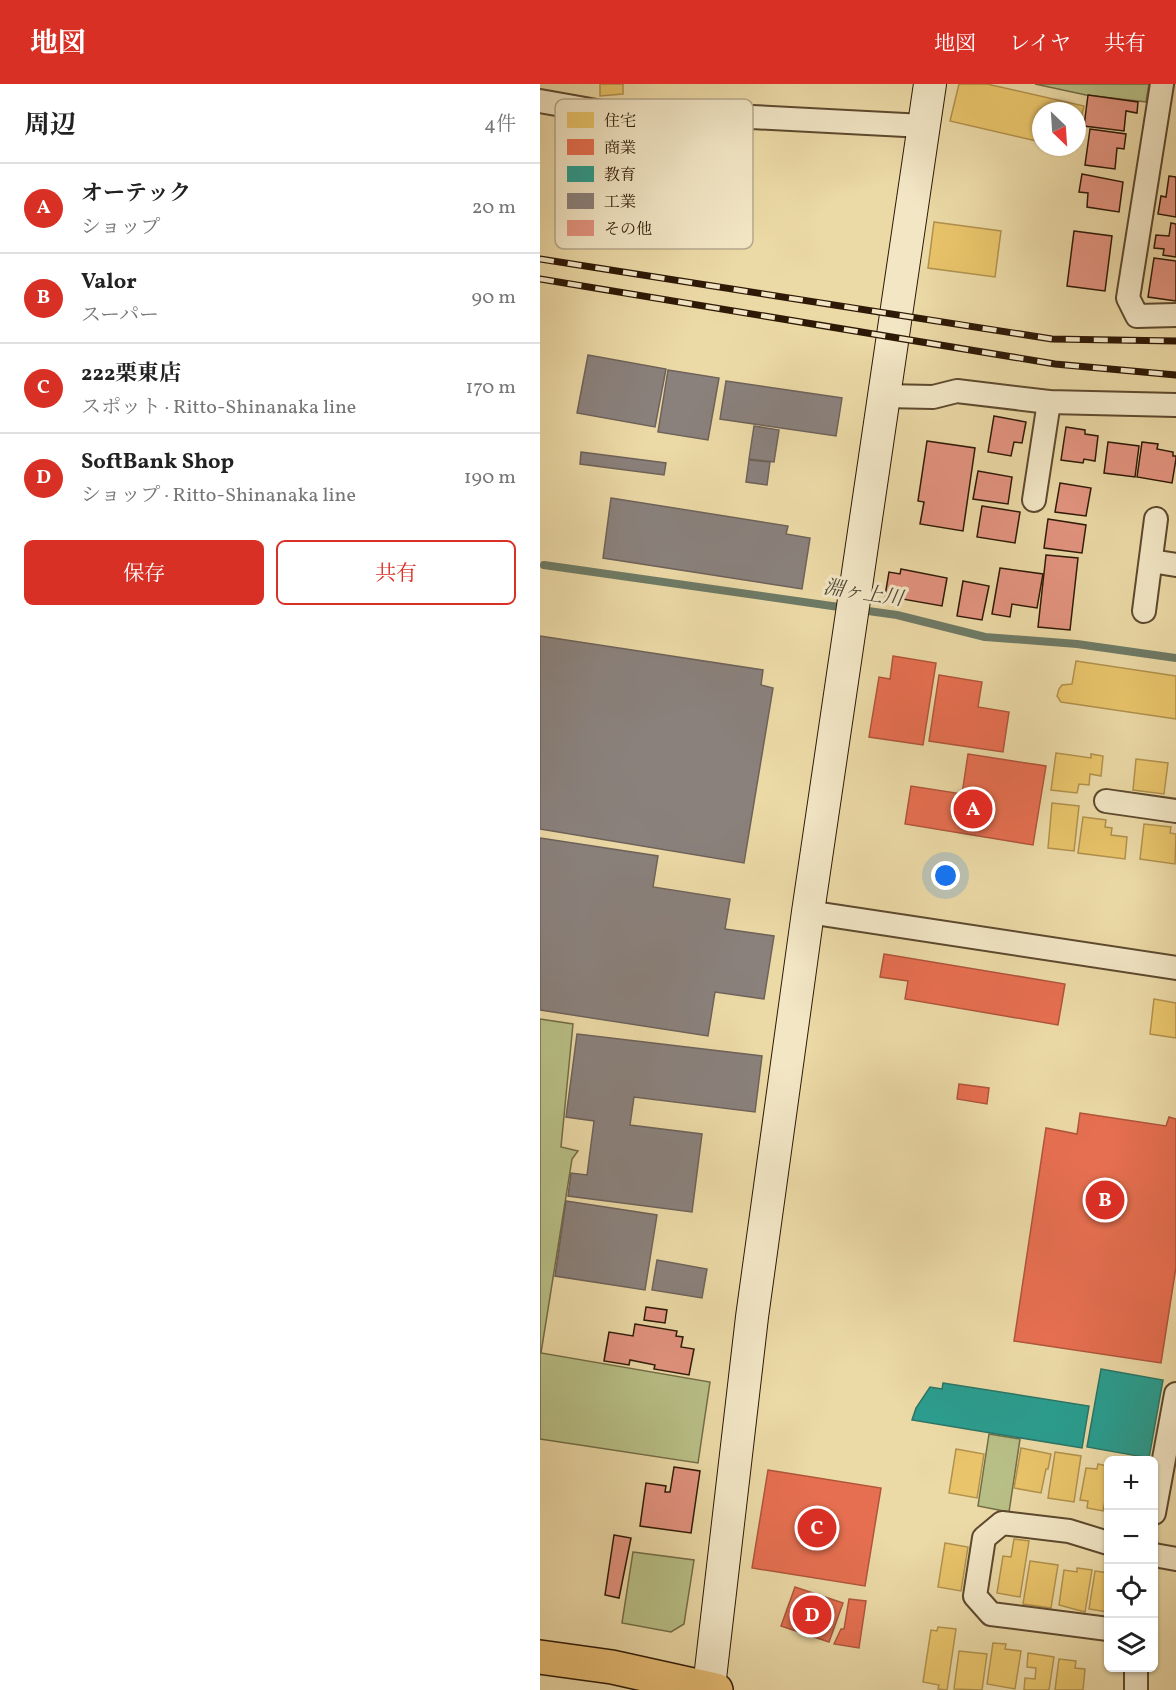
<!DOCTYPE html>
<html lang="ja">
<head>
<meta charset="utf-8">
<style>
	:root { --surface:#fff; --page:#f6f6f6; --text:#222; --muted:#767676; --line:#e0e0e0; --accent:#d93025 }
	body { margin:0; font-family:Vollkorn,"Noto Serif JP",serif; background:var(--page); color:var(--text) }
	.controls { position:absolute; right:18px; bottom:18px; display:grid; overflow:hidden; border-radius:9px; box-shadow:0 2px 4px #0004 }
	.controls button { width:54px; height:54px; display:grid; place-items:center; padding:0; border:0; border-bottom:2px solid var(--line); background:var(--surface); color:var(--text); font:30px sans-serif }
	.compass { position:absolute; left:492px; top:18px; width:54px; height:54px; border-radius:50%; background:var(--surface); box-shadow:0 2px 4px #0004; rotate:155deg }
	.you { position:absolute; left:406px; top:792px; width:21px; height:21px; margin:-15px; border:4px solid #fff; border-radius:50%; background:#1a73e8; box-shadow:0 0 0 9px #1a73e833 }
	.badge { display:grid; place-items:center; width:39px; height:39px; border-radius:50%; background:var(--accent); color:#fff; font-size:20px; font-weight:700 }
	.pin { position:absolute; translate:-50% -50%; border:3px solid #fff; box-shadow:0 2px 6px #0006 }
	.list { margin:0; padding:0; list-style:none }
	h2 { display:flex; justify-content:space-between; align-items:center; height:78px; margin:0; padding:0 24px; font-size:26px }
	h2 small { font-size:20px; font-weight:400; color:var(--muted) }
	.list li { display:grid; grid-template-columns:39px 1fr auto; gap:18px; align-items:center; box-sizing:border-box; height:90px; padding:0 24px; border-top:2px solid var(--line) }
	.list b { display:block; font-size:22px; white-space:nowrap }
	.list p { margin:0; font-size:20px; white-space:nowrap; color:var(--muted) }
	.list em { font-size:20px; font-style:normal; color:var(--muted) }
	.actions { display:flex; gap:12px; padding:18px 24px }
	.actions a { flex:1; padding:14px 0; border:2px solid var(--accent); border-radius:9px; text-align:center; font-size:21px; color:var(--accent) }
	.actions .main { background:var(--accent); color:#fff }
	.icon { flex:none; width:33px; height:33px; fill:none; stroke:currentColor; stroke-width:2; stroke-linecap:round; stroke-linejoin:round }
	.map { position:relative; flex:none; width:636px; height:1606px; overflow:hidden }
	header { display:flex; align-items:center; gap:36px; box-sizing:border-box; height:84px; padding:0 30px; background:var(--accent); color:#fff }
	header strong { font-size:28px }
	nav { display:flex; gap:33px; margin-inline-start:auto; font-size:21px }
	main { display:flex }
	aside { flex:1; background:var(--surface) }
	.map>svg:first-child { display:block }
	.green { fill:#b8bf86; stroke:#736c46; stroke-width:1.5 }
	.homes { fill:#e9c46a; stroke:#b1914c; stroke-width:1.5 }
	.shops { fill:#e76f51; stroke:#b0553a; stroke-width:1.5 }
	.schools { fill:#2a9d8f; stroke:#2b7566; stroke-width:1.5 }
	.industry { fill:#8a817c; stroke:#6e6259; stroke-width:1.5 }
	.lines { fill:none; stroke-linecap:round; stroke-linejoin:round }
	.stream { stroke:#6e7a65; stroke-width:8 }
	.building { fill:#e3937f; stroke:#2e1906; stroke-width:1.5 }
	.street-casing { stroke:#5d492e; stroke-width:26 }
	.secondary-casing { stroke:#2e1906; stroke-width:34 }
	.primary-casing { stroke:#2e1906; stroke-width:36 }
	.street { stroke:#f2e6c5; stroke-width:22 }
	.secondary { stroke:#f2e6c5; stroke-width:32 }
	.primary { stroke:#e6bc73; stroke-width:33 }
	.rail-casing { stroke:#2e1906; stroke-width:7 }
	.rail { stroke:#f2e6c5; stroke-width:4.5; stroke-dasharray:14; stroke-linecap:butt }
	.labels { text-anchor:middle; dominant-baseline:central; stroke-width:6; stroke-linejoin:round; paint-order:stroke }
	.water-label { font-size:20px; font-style:italic; fill:#4e4936; stroke:#f2e6c5 }
	.key { fill:#f2e6c5; stroke:#b7a88c; stroke-width:1.5 }
	.key-label { font-size:16px; fill:#2e1906 }
</style>
</head>
<body>
<header>
<strong>地図</strong>
<nav><a>地図</a><a>レイヤ</a><a>共有</a></nav>
</header>
<main>
<aside>
<h2>周辺<small>4件</small></h2>
<ul class="list">
<li><span class="badge">A</span><div><b>オーテック</b><p>ショップ</p></div><em>20 m</em></li>
<li><span class="badge">B</span><div><b>Valor</b><p>スーパー</p></div><em>90 m</em></li>
<li><span class="badge">C</span><div><b>222栗東店</b><p>スポット · Ritto-Shinanaka line</p></div><em>170 m</em></li>
<li><span class="badge">D</span><div><b>SoftBank Shop</b><p>ショップ · Ritto-Shinanaka line</p></div><em>190 m</em></li>
</ul>
<div class="actions"><a class="main">保存</a><a>共有</a></div>
</aside>
<div class="map">
<svg width="636" height="1606" viewBox="0 0 636 1606">
	<rect width="100%" height="100%" fill="#ebd9a6"/>
	<filter id="stains"><feTurbulence type="fractalNoise" baseFrequency=".00333" numOctaves="4"/><feColorMatrix values="0 0 0 0 .2 0 0 0 0 .09 0 0 0 0 .02 0 0 0 .5 -.17"/></filter>
	<radialGradient id="worn" r=".72"><stop offset=".6" stop-color="#630" stop-opacity="0"/><stop offset="1" stop-color="#630" stop-opacity=".3"/></radialGradient>
	<g class="green">
		<path d="M495,0H609L606,18L546,11Z"/>
		<path d="M0,935L33,940L21,1063L38,1067L32,1075L1,1269L170,1298L158,1379L0,1355Z"/>
		<path d="M449,1350L480,1355L469,1428L438,1422Z"/>
		<path d="M93,1468L154,1476L144,1540L131,1548L82,1539Z"/>
	</g>
	<g class="homes">
		<path d="M60,0H83V10L60,12Z"/>
		<path d="M419,0H447L544,22L537,51V27H501V58L410,37Z"/>
		<path d="M394,138L461,147L455,193L388,184Z"/>
		<path d="M536,577L636,592V635L521,618L517,612L519,605L522,601L532,600Z"/>
		<path d="M516,669L551,674V670L563,672L561,692L550,690L549,701L539,700L537,709L511,706Z"/>
		<path d="M596,675L628,679L624,710L593,706Z"/>
		<path d="M512,719L539,722L534,767L508,764Z"/>
		<path d="M543,733L566,736L565,743L572,744L571,751L587,753L585,775L538,769Z"/>
		<path d="M604,740L631,743L630,749L636,750L635,780L600,775Z"/>
		<path d="M614,915L636,919V954L610,950Z"/>
		<path d="M481,1364L511,1370L508,1385H506L501,1409L474,1404Z"/>
		<path d="M416,1365L444,1370L437,1414L409,1409Z"/>
		<path d="M515,1368L541,1372L534,1418L508,1414Z"/>
		<path d="M558,1380L568,1382V1407H567L563,1427L547,1424L548,1417L540,1416L546,1384L557,1385Z"/>
		<path d="M474,1455L489,1457L480,1513L457,1509L463,1472L471,1473Z"/>
		<path d="M405,1459L428,1463L421,1507L398,1503Z"/>
		<path d="M490,1477L518,1481L511,1524L483,1520Z"/>
		<path d="M537,1484L552,1486L545,1528L519,1521L524,1486L537,1488Z"/>
		<path d="M555,1487L568,1489V1528L549,1525Z"/>
		<path d="M398,1543L416,1545L407,1606L398,1605L399,1601L383,1598L391,1546L397,1547Z"/>
		<path d="M453,1559L466,1560L465,1565L481,1567L475,1605L447,1600Z"/>
		<path d="M419,1567L447,1570L442,1606L414,1605Z"/>
		<path d="M488,1569L514,1573L509,1606H484L485,1594L495,1595L496,1584L487,1583Z"/>
		<path d="M519,1575L536,1577L535,1584L545,1585L543,1606H515Z"/>
	</g>
	<g class="shops">
		<path d="M353,572L396,579L383,661L329,653L339,593L350,595Z"/>
		<path d="M399,591L442,598L438,623L469,628L463,668L389,657Z"/>
		<path d="M428,670L506,682L493,761L365,740L371,702L422,710Z"/>
		<path d="M344,870L525,900L518,941L365,915L368,897L340,893Z"/>
		<path d="M419,1000L449,1004L447,1020L417,1015Z"/>
		<path d="M540,1029L626,1042L629,1033L636,1035V1183L621,1279L474,1257L506,1044L537,1050Z"/>
		<path d="M228,1386L341,1404L325,1502L212,1484Z"/>
		<path d="M255,1503L303,1519L289,1558L241,1542Z"/>
		<path d="M309,1515L326,1517L319,1564L294,1560L301,1545H304Z"/>
	</g>
	<g class="schools">
		<path d="M561,1285L623,1296L609,1374L547,1363Z"/>
		<path d="M403,1299L549,1322L542,1364L372,1336L376,1324L390,1303L402,1305Z"/>
	</g>
	<g class="industry">
		<path d="M48,271L126,285L115,343L37,329Z"/>
		<path d="M128,286L179,294L168,356L118,348Z"/>
		<path d="M186,297L302,314L296,352L180,335Z"/>
		<path d="M214,342L239,346L234,378L209,375Z"/>
		<path d="M41,368L126,379L124,391L40,380Z"/>
		<path d="M209,376L230,378L227,401L206,398Z"/>
		<path d="M71,414L248,442L246,450L270,454L262,505L63,474Z"/>
		<path d="M0,552L223,586L221,601L233,604L204,779L0,745Z"/>
		<path d="M0,754L118,772L113,803L190,815L185,845L234,852L224,915L175,908L168,952L0,926Z"/>
		<path d="M37,950L222,972L215,1028L94,1013L90,1041L162,1050L152,1128L28,1112L31,1089L47,1091L54,1037L26,1033Z"/>
		<path d="M26,1117L117,1131L105,1206L15,1192Z"/>
		<path d="M117,1176L167,1185L162,1214L112,1206Z"/>
	</g>
	<g class="lines">
		<g class="stream">
			<path d="M4,481L306,524"/>
			<path d="M321,526L357,531L445,553L537,560L636,574"/>
		</g>
	</g>
	<g class="building">
		<path d="M548,11L598,18L597,29L586,27L584,47L544,42Z"/>
		<path d="M550,45L586,50L584,65L577,64L575,85L545,81Z"/>
		<path d="M542,90L583,98L579,128L547,123L548,109L539,108Z"/>
		<path d="M629,92L636,93V133L618,130L621,112L626,113Z"/>
		<path d="M631,139L636,140V173L623,171L624,165L614,164L616,151L629,152Z"/>
		<path d="M534,147L572,152L565,207L527,202Z"/>
		<path d="M614,174L636,177V217L608,213Z"/>
		<path d="M454,332L486,338L482,359L474,358L471,372L448,368Z"/>
		<path d="M526,343L545,346V350L558,352L555,377L544,375L543,379L521,376Z"/>
		<path d="M387,357L435,364L423,447L380,440L384,418L378,417Z"/>
		<path d="M568,358L599,362L595,393L564,389Z"/>
		<path d="M602,358L618,360L617,365L633,368V372H636V375L632,399L597,393Z"/>
		<path d="M438,387L472,393L468,420L433,415Z"/>
		<path d="M520,399L551,404L546,432L515,428Z"/>
		<path d="M442,422L480,428L475,459L437,453Z"/>
		<path d="M508,435L546,441L542,469L504,464Z"/>
		<path d="M506,471L538,474L530,546L498,543Z"/>
		<path d="M460,484L503,490L497,524L472,520L470,533L452,530Z"/>
		<path d="M361,485L407,494L402,522L345,512L349,488L360,490Z"/>
		<path d="M423,497L449,502L442,536L417,532Z"/>
		<path d="M106,1223L127,1226L125,1239L104,1236Z"/>
		<path d="M95,1240L137,1247L136,1252L143,1253L141,1263L154,1265L149,1291L114,1285L115,1281L90,1276L89,1281L64,1277L69,1248L93,1252Z"/>
		<path d="M134,1383L160,1387L151,1449L100,1442L106,1399L126,1402L125,1408H130Z"/>
		<path d="M74,1451L91,1454L79,1514L65,1511Z"/>
	</g>
	<g class="lines">
		<g class="street-casing">
			<g id="street">
				<path d="M622,0L588,214L597,232L636,231"/>
				<path d="M0,17L96,34L212,33L384,42"/>
				<path d="M344,312L393,313L417,307L509,318L636,321"/>
				<path d="M494,416L509,318"/>
				<path d="M611,477L636,481"/>
				<path d="M604,527L616,435"/>
				<path d="M566,717L636,727"/>
				<path d="M268,828L636,884"/>
				<path d="M614,1429L636,1310"/>
				<path d="M568,1459L529,1447L462,1439L444,1454L435,1512L451,1530L568,1545"/>
				<path d="M614,1471L636,1475"/>
				<path d="M596,1606V1584"/>
			</g>
		</g>
		<g class="secondary-casing">
			<path id="secondary" d="M169,1603L212,1233L268,828L390,0"/>
		</g>
		<g class="primary-casing">
			<path id="primary" d="M0,1573L72,1583L176,1606"/>
		</g>
		<use href="#street" class="street"/>
		<use href="#secondary" class="secondary"/>
		<use href="#primary" class="primary"/>
		<g class="rail-casing">
			<g id="rail">
				<path d="M0,175L512,255L636,257"/>
				<path d="M0,195L515,280L636,291"/>
			</g>
		</g>
		<use href="#rail" class="rail"/>
	</g>
	<g class="labels">
		<g class="water-label">
			<text transform="translate(323 510) rotate(9)">淵ヶ上川</text>
		</g>
	</g>
	<rect x="15" y="15" width="198" height="150" rx="9" class="key"/>
	<rect x="27" y="28" width="27" height="16" fill="#e9c46a"/>
	<rect x="27" y="55" width="27" height="16" fill="#e76f51"/>
	<rect x="27" y="82" width="27" height="16" fill="#2a9d8f"/>
	<rect x="27" y="109" width="27" height="16" fill="#8a817c"/>
	<rect x="27" y="136" width="27" height="16" fill="#e3937f"/>
	<g class="key-label">
		<text x="64" y="42">住宅</text>
		<text x="64" y="69">商業</text>
		<text x="64" y="96">教育</text>
		<text x="64" y="123">工業</text>
		<text x="64" y="150">その他</text>
	</g>
	<rect width="100%" height="100%" filter="url(#stains)"/>
	<rect width="100%" height="100%" fill="url(#worn)"/>
</svg>
<div class="controls">
<button>+</button>
<button>−</button>
<button><svg class="icon" aria-label="locate" viewBox="0 0 24 24"><circle cx="12" cy="12" r="6"/><path d="M12 2v4M12 18v4M2 12h4M18 12h4"/></svg></button>
<button><svg class="icon" aria-label="layers" viewBox="0 0 24 24"><path d="M12 4l9 5-9 5-9-5zM3 14l9 5 9-5"/></svg></button>
</div>
<svg class="compass" viewBox="-18 -18 36 36"><path d="M0-13l5 13h-10z" fill="#e53935"/><path d="M0 13l5-13h-10z" fill="#767676"/></svg>
<div class="you"></div>
<div class="pin badge" style="left:433px;top:725px">A</div>
<div class="pin badge" style="left:565px;top:1116px">B</div>
<div class="pin badge" style="left:277px;top:1444px">C</div>
<div class="pin badge" style="left:272px;top:1531px">D</div>
</div>
</main>
</body>
</html>
